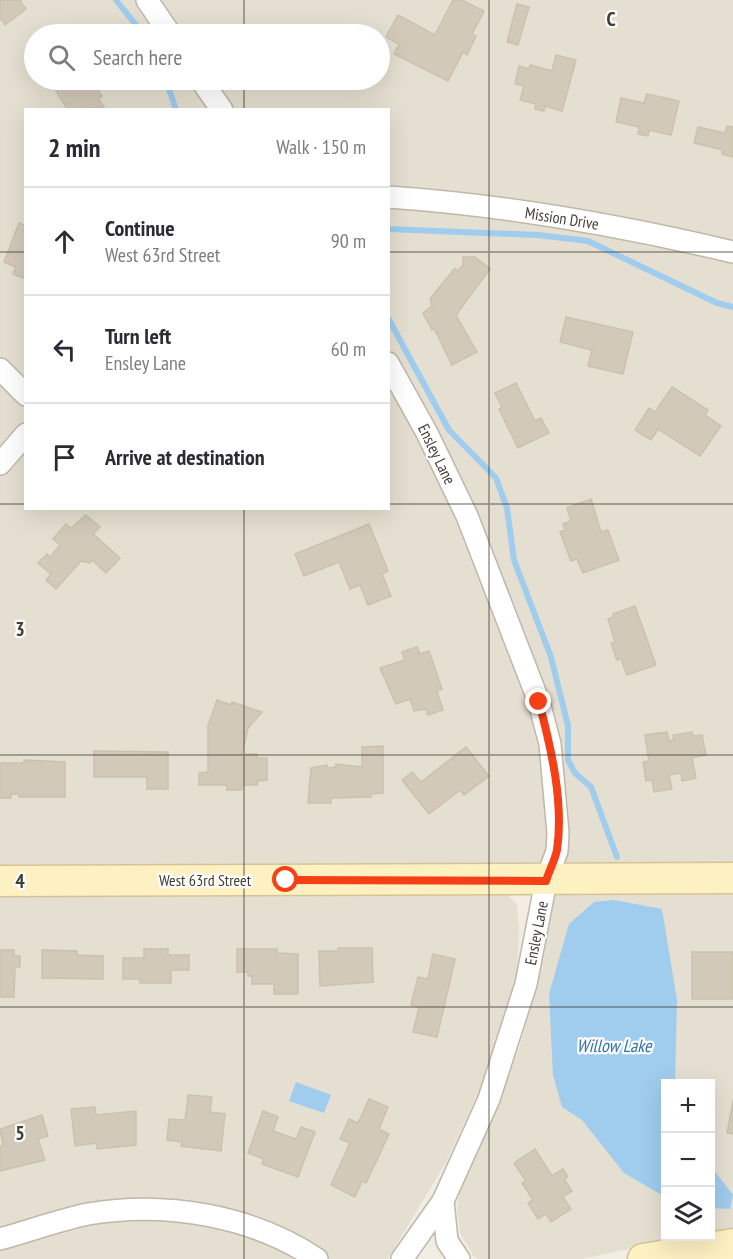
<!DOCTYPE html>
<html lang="en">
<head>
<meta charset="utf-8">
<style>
	:root { --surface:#fff; --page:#f2f2f3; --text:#2b2b33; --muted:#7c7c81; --line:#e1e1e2 }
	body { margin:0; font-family:"PT Sans Narrow",sans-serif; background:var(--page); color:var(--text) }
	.controls { position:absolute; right:18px; bottom:18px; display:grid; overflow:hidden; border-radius:0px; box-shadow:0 6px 24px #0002 }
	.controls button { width:54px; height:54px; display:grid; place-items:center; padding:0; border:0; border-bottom:2px solid var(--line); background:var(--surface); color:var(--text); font:30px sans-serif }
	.stop { position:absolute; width:18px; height:18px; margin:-14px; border:4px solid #f43f17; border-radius:50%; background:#fff }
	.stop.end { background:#f43f17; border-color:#fff; box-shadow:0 2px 6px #0008 }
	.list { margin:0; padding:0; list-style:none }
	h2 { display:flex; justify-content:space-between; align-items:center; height:78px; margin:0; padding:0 24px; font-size:26px }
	h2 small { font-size:20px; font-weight:400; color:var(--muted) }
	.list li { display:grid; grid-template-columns:39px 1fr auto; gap:18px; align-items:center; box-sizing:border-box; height:108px; padding:0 24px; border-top:2px solid var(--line) }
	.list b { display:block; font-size:22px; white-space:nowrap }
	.list p { margin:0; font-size:20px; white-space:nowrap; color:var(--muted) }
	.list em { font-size:20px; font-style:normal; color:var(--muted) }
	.icon { flex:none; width:33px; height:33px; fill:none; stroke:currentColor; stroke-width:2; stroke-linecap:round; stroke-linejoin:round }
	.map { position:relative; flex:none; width:733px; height:1259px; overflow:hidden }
	.search { position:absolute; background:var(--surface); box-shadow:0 6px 24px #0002; left:24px; top:24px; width:366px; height:66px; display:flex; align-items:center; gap:15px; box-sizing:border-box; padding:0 21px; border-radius:33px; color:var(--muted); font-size:22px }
	.panel { position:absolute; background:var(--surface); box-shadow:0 6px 24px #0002; left:24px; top:108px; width:366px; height:402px; border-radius:0px }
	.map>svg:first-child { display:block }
	.residential { fill:#e5dfd1; fill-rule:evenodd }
	.water { fill:#a0ccee }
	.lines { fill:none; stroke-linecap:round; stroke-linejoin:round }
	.stream { stroke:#a0ccee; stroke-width:6 }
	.building { fill:#d2c9b9; stroke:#cdc1ac; stroke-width:1.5 }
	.street-casing { stroke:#bfb8a9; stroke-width:24 }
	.secondary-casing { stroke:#d3c496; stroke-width:33 }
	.street { stroke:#fff; stroke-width:21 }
	.secondary { stroke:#fdf0c1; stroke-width:30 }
	.route { stroke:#f43f17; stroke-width:8 }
	.grid { fill:none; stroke:#433d34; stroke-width:1.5; stroke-opacity:0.55 }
	.labels { text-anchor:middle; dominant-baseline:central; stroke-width:4.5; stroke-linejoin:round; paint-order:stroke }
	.street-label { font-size:16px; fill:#433d34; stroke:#fff }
	.water-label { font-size:18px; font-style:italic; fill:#3074ab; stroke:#fff }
	.grid-label { font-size:20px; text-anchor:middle; font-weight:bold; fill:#433d34; stroke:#fff; stroke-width:4.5; stroke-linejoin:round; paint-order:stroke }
</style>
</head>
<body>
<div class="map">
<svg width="733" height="1259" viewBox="0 0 733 1259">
	<rect width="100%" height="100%" fill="#f1ede3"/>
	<g class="residential">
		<path d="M0,0H733V1227L711,1232L710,1084H666V1236L684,1237L582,1259H478L473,1255L460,1233L457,1211L460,1188L519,1049L534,997L543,947L546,863L0,865ZM34,34H380V80H34ZM26,110H388V508H26Z"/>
		<path d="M0,892L506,893L517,905L519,929L517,972L491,1065L446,1162L388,1259H0Z"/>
	</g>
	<g class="water">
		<path d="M614,900L662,909L677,1000L675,1083L666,1084L665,1197L624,1173L582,1120L562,1107L553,1075L549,994L569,924L594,902Z"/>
		<path d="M296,1082L331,1095L324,1113L289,1101Z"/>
		<path d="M710,1165L733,1195L730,1209L711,1208Z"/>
	</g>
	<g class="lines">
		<g class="stream">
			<path d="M116,0L143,34"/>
			<path d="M166,80L176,110"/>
			<path d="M388,229L538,235L588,241L717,303L733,307"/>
			<path d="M388,318L449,430L496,478L507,508L514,560L551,657L568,726V760L575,773L591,787L617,857"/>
		</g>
	</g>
	<g class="building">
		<path d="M0,0H22L20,1L26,9L5,25L0,18Z"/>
		<path d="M453,0H462L484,11L472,34L476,36L467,55L463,52L448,81L394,54L399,44L386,37L398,15L435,35Z"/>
		<path d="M517,4L529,7L518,45L507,42Z"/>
		<path d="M556,55L576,60L562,111L545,106L544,111L535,109L536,104L520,100L524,86L515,84L519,66L529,69L530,65L552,71Z"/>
		<path d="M49,80H85L89,85L93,83L102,96L98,98L104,107L68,110Z"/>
		<path d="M647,94L679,101L671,135L649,130L648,136L638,134L639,127L616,122L621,98L644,103Z"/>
		<path d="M727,126L733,127V157L722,154L723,150L694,143L698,127L725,133Z"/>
		<path d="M19,223L26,226V279L13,274L16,267L4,262Z"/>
		<path d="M463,257H475L490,269L456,315L477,352L452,365L434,328L432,330L423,313L432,306L430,299L455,268L458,271L463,265Z"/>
		<path d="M566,317L633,332L623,374L588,366L592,350L560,342Z"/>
		<path d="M516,383L535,421L541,418L549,433L518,448L499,409L502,407L495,393Z"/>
		<path d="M672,387L708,410L705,415L721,426L700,456L658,429L651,440L635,430L649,408L655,412Z"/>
		<path d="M591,499L601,532L608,530L619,560L583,573L577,559L571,561L560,532L565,530L563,524L571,521L567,508Z"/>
		<path d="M86,515L100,527L93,534L120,558L106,573L92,560L90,563L81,561L56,589L46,580L51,574L38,563L47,554L50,557L60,545L53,539L66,524L71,528Z"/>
		<path d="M369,524L388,571L382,574L391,596L368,605L360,585L350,589L339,562L304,576L295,554Z"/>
		<path d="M635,606L656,665L627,675L621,659L617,660L611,643L615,642L608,619L613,617V614Z"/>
		<path d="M417,647L420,654L429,651L442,689L437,691L443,710L428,715L426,709L414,711L410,699L396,704L380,668L405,660L402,652Z"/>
		<path d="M217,700L231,705L232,702L262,712L248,728L242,754H257V758H267V780L257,781V785H242V790H227V785H199V773L208,772V726Z"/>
		<path d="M667,732L669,741L674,740L673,735L692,732L693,736L702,735L706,755L692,758L696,778L682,781L681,773L669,775L672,789L654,792L652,780L646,781L643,762L649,761L645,735Z"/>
		<path d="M383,746V793L371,794V797L331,798V803H308L311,768L327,765V768L336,767V764L362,767V747Z"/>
		<path d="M466,747L489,776L464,795L460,790L429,814L402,780L412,772L421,782Z"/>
		<path d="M94,751L168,752V789H147V777H94Z"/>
		<path d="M24,760L65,762V797H19V794H11V798H0V763H24Z"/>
		<path d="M338,948H372L373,982L320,986L319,951H338Z"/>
		<path d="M144,949H168V955H189V970H171V983H140V979H123V958H144Z"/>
		<path d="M237,949H277V953L298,954V994H274V984H252V976H248V972H237Z"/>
		<path d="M0,950H14V956H20V967H15L14,997H0Z"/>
		<path d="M42,950L77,951V955L103,956V979L42,978Z"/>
		<rect x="692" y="952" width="41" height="47"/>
		<path d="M433,954L455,959L437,1037L413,1032L419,1007L411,1005L418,977L428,979Z"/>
		<path d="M188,1095L212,1097L210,1112L225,1114L221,1151L181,1146L182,1142L167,1140L169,1119L185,1120Z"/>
		<path d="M369,1099L388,1107L379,1129L389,1134L366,1183L362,1181L355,1197L331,1185L350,1143L340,1139L349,1119L358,1123Z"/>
		<path d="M733,1100V1134L727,1133Z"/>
		<path d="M95,1107L96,1115L136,1111V1145L97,1149V1143L75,1146L71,1109Z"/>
		<path d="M263,1111L278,1117L273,1131L296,1139L301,1127L315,1132L298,1177L262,1164L264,1159L248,1153Z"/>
		<path d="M42,1115L48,1136L38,1139L45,1160L0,1171V1147L3,1145L0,1129Z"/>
		<path d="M535,1149L552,1176L563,1169L568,1177L564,1179L572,1191L563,1197L571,1209L551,1222L546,1214L538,1219L528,1203L533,1200L522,1183L526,1181L514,1163Z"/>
	</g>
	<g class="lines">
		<g class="street-casing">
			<g id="street">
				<path d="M147,0L170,34"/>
				<path d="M201,80L222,110"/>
				<path d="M388,197C505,205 619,225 733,252"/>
				<path d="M388,363L427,433L467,516L539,702L550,744L558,833L557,851L546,881L526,984L489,1099L443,1201L402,1259"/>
				<path d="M0,369L26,395"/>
				<path d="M0,464L26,434"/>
				<path d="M443,1201L447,1241L459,1259"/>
				<path d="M0,1239C29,1231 59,1220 88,1214C166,1201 251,1215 317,1259"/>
			</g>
		</g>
		<g class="secondary-casing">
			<g id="secondary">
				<path d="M0,881L733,878"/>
				<path d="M643,1259L733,1244"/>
			</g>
		</g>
		<use href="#street" class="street"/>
		<use href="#secondary" class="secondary"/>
	</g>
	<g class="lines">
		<path class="route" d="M286,880L546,881C549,871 555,860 557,850C564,802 551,748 539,702"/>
	</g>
	<path class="grid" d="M244,0V34M489,0V1259M244,80V110M0,252H26M388,252H733M0,504H26M388,504H733M244,508V1259M0,755H733M0,1007H733"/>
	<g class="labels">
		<g class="street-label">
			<text transform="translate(562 218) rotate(9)">Mission Drive</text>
			<text transform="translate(437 454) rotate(64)">Ensley Lane</text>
			<text x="205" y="880">West 63rd Street</text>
			<text transform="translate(536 933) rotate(-79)">Ensley Lane</text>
		</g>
		<g class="water-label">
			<text x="614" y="1045">Willow Lake</text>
		</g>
	</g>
	<g class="grid-label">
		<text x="611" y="26">C</text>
		<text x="20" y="636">3</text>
		<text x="20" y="888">4</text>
		<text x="20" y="1140">5</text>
	</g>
</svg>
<div class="controls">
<button>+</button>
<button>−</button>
<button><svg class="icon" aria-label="layers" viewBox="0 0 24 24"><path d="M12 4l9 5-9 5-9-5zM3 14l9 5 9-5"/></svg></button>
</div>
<div class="stop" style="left:286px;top:880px"></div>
<div class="stop end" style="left:539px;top:702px"></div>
<div class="search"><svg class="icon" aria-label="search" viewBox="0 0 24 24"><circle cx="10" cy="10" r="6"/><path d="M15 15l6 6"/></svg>Search here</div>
<section class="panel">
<h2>2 min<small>Walk · 150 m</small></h2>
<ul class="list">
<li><svg class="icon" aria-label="ahead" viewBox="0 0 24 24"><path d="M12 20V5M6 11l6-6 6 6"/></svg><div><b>Continue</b><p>West 63rd Street</p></div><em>90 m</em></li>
<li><svg class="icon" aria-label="left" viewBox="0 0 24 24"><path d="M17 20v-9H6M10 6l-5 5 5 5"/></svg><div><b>Turn left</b><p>Ensley Lane</p></div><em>60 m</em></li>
<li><svg class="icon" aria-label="arrive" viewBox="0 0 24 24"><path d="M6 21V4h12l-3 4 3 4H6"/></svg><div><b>Arrive at destination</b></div></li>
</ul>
</section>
</div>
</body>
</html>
